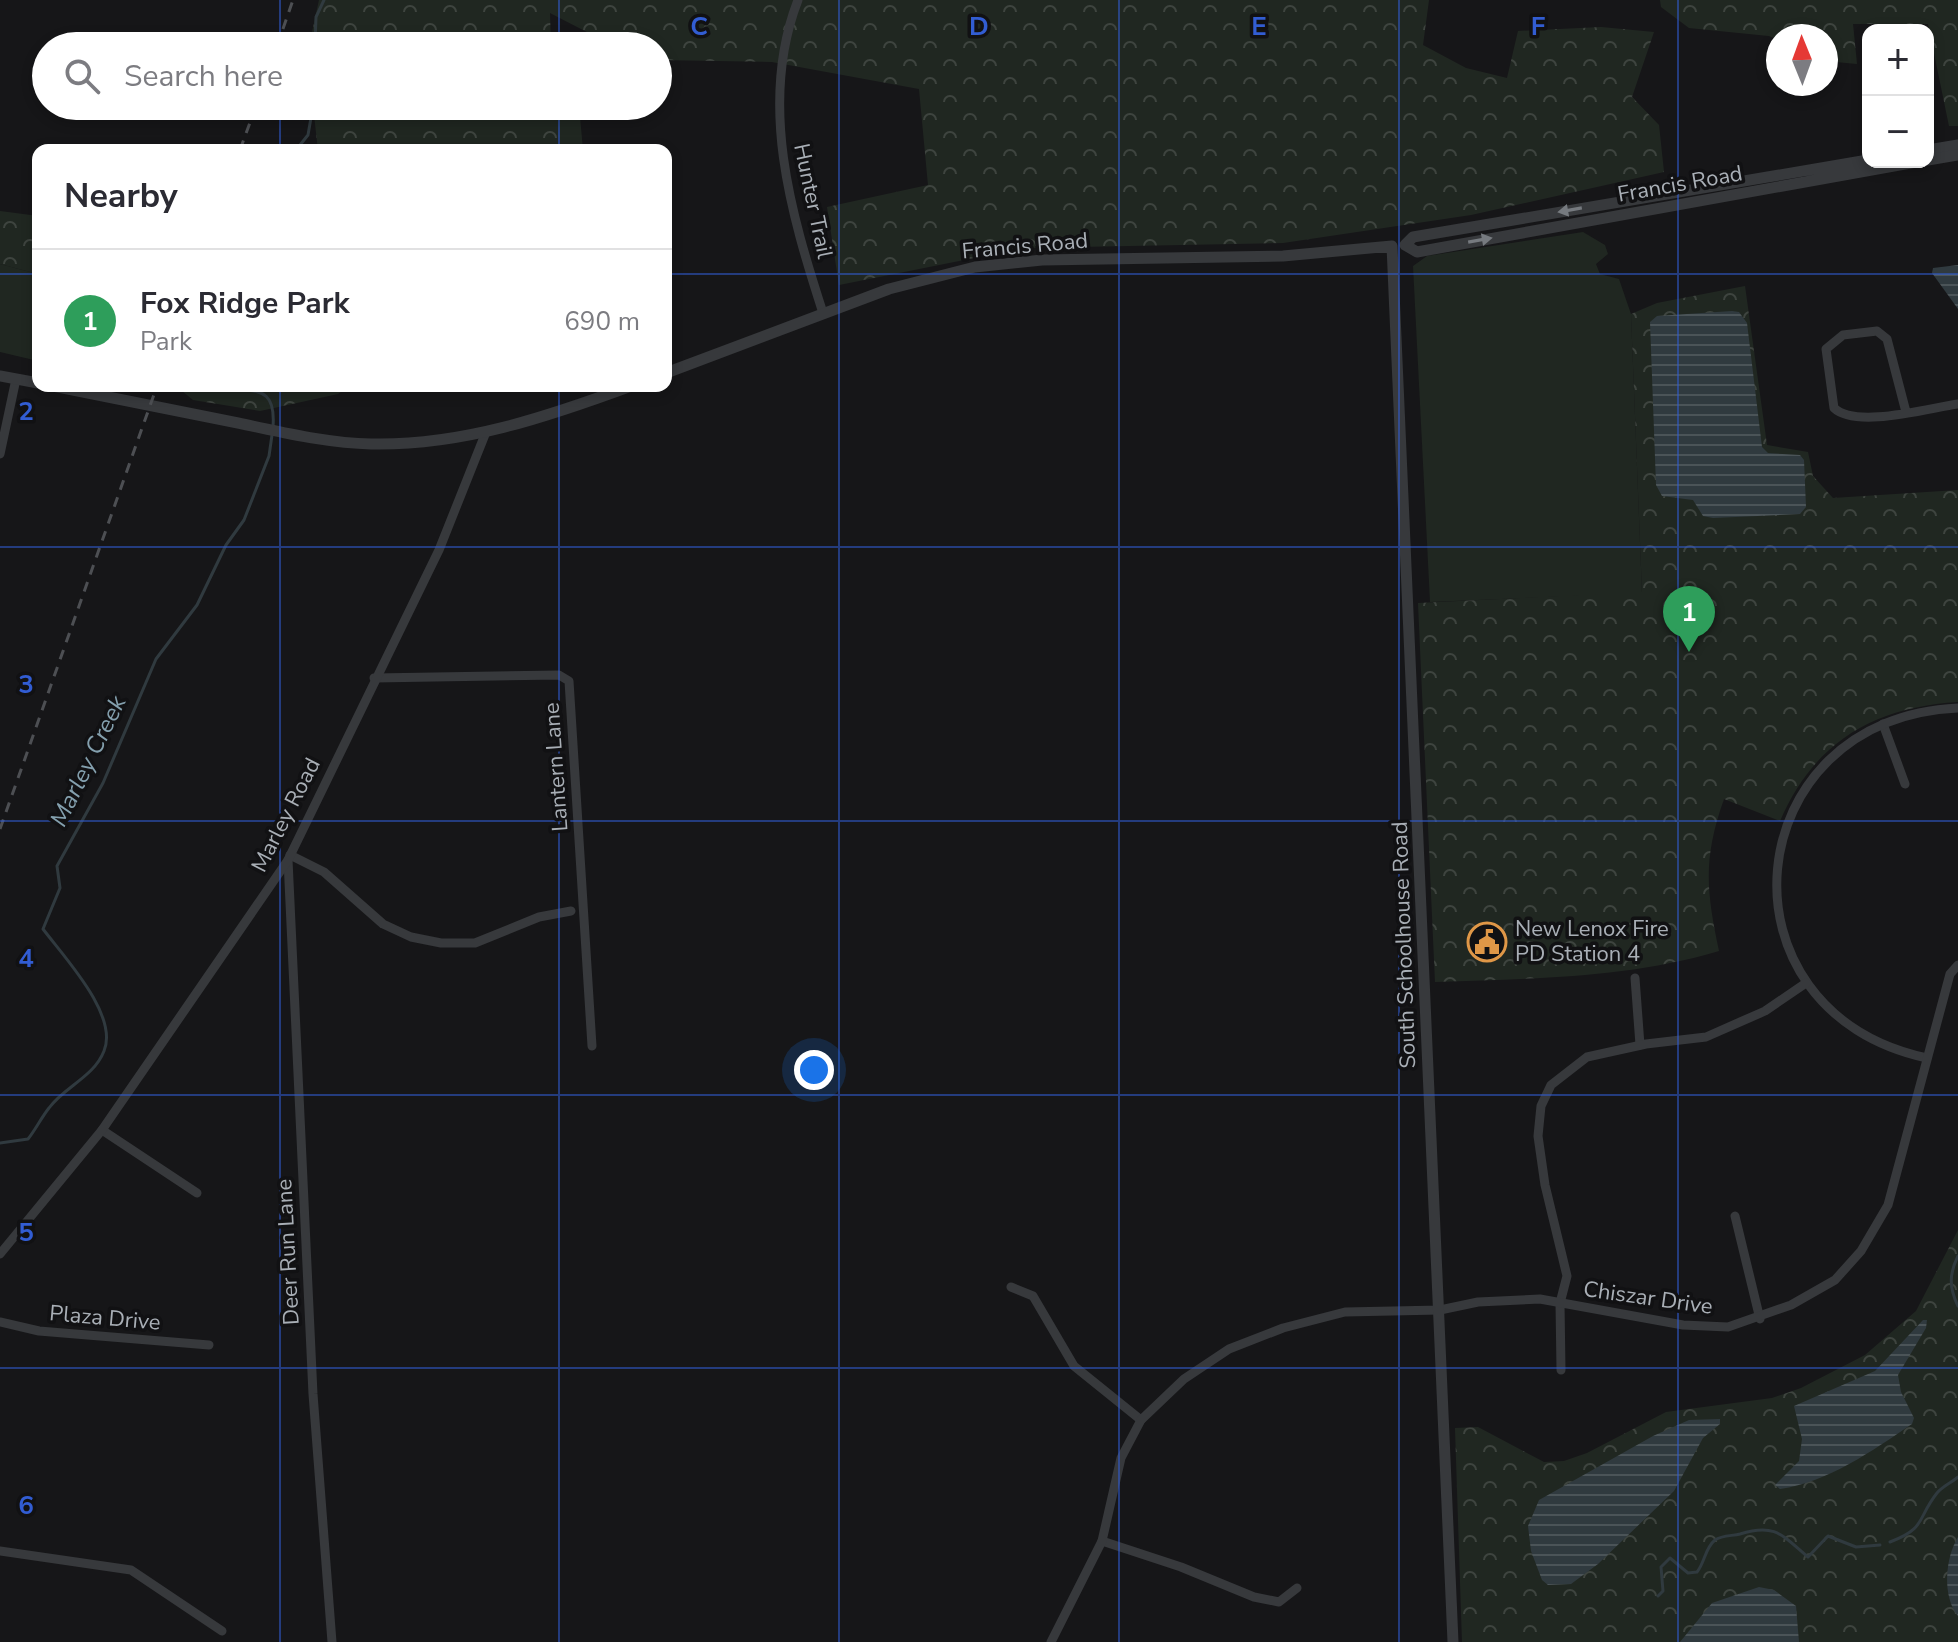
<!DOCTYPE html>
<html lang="en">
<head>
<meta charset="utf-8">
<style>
	:root { --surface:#fff; --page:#f7f7f7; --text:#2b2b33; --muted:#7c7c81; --line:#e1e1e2; --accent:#7c5c3c }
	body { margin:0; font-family:"Nunito Sans",sans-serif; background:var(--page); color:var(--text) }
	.controls { position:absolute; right:24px; top:24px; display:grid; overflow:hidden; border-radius:16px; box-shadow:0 4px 12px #0003 }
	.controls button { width:72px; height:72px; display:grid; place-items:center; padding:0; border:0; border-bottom:2px solid var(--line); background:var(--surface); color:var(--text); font:40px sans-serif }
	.compass { position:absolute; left:1766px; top:24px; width:72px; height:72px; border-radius:50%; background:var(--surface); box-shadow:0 4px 12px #0003; rotate:359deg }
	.you { position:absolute; left:814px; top:1070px; width:28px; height:28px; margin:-20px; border:6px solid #fff; border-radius:50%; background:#1a73e8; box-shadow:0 0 0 12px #1a73e833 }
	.badge { display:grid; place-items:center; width:52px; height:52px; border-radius:50%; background:var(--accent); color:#fff; font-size:26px; font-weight:700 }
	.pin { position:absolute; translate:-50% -66px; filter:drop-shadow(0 2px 4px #0008) }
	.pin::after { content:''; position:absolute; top:42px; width:28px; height:24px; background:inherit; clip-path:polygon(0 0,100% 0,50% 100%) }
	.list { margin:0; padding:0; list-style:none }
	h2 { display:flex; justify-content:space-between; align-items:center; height:104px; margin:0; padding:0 32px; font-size:34px }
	h2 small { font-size:26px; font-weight:400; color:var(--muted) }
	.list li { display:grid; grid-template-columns:52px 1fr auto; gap:24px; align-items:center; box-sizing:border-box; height:144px; padding:0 32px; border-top:2px solid var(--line) }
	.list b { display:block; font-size:30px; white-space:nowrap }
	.list p { margin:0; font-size:26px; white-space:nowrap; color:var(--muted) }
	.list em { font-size:26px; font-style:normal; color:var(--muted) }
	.icon { flex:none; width:44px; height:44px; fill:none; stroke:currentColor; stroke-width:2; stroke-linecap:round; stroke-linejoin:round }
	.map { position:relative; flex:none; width:1958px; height:1642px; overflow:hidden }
	.search { position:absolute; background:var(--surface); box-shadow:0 4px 12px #0003; left:32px; top:32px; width:640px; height:88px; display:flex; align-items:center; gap:20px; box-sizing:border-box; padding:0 28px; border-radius:44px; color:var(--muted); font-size:30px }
	.panel { position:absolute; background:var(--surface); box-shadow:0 4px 12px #0003; left:32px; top:144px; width:640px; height:248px; border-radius:16px }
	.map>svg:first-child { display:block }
	.green { fill:#202721 }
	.forest { fill:url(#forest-crowns) }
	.water { fill:url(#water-rules) }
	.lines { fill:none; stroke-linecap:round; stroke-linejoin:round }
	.stream { stroke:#303a3f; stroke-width:3 }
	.minor { stroke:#37393c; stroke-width:9 }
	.tertiary { stroke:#37393c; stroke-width:11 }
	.rail { stroke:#4d4f53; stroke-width:3; stroke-dasharray:10 8; stroke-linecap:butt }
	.oneway { fill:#767a7f }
	.grid { fill:none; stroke:#325dd3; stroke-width:2; stroke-opacity:0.55 }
	.labels { text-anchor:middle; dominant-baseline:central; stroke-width:7; stroke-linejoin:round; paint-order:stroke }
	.street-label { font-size:22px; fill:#a9afb6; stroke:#111113 }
	.poi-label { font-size:22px; fill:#a9afb6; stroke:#111113; text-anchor:start }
	.water-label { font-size:24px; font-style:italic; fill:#84a0ae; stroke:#111113 }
	.grid-label { font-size:26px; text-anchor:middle; font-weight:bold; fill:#325dd3; stroke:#111113; stroke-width:7; stroke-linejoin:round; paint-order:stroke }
</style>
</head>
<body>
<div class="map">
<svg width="1958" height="1642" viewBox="0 0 1958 1642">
	<defs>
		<pattern id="forest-crowns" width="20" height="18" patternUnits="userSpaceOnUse" patternTransform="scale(2)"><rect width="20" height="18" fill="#202721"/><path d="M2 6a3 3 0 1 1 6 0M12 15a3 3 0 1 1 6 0" fill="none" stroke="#3e443f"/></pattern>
		<pattern id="water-rules" width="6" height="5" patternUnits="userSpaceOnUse" patternTransform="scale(2)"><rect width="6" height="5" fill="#303a3f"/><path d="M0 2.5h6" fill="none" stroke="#4b5458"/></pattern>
	</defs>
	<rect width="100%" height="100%" fill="#161618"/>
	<g class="green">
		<path d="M1583,232L1605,245L1608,254L1596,264L1600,274L1619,279L1631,314L1642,593L1430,602L1413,266L1427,256Z"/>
		<path d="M0,264L38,274V361L0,352Z"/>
	</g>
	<g class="forest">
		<path d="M319,0H1429L1423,45L1466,68L1507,78L1518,31L1601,27L1654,32L1632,97L1659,125L1664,172L1471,215L1283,243L1024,248L839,285L827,207L928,185L919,89L772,62L658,60V46H614L550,13L551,46H309Z"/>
		<path d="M1660,0H1958V126H1949L1928,24H1853L1857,64L1826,61V36H1778V40L1769,36L1689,28L1661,7Z"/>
		<path d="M313,106H552L553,113L580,117L583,150H318Z"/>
		<path d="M0,211L38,216V274L0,264Z"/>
		<path d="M1745,286L1767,445L1808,452L1813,476L1833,498L1958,490V702C1874,707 1814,742 1780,821L1724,799C1703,858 1706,890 1719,951C1624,979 1533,978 1435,982L1418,603L1642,592L1631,314L1657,303Z"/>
		<path d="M176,386H349L338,394L260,411L193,400Z"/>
		<path d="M1958,1230V1642H1462L1455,1428L1478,1427L1544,1462L1564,1461L1587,1453L1666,1412L1772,1398L1801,1388L1865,1355L1916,1311Z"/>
	</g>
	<g class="water">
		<path d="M1958,265V309L1932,273L1933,268Z"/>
		<path d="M1732,311L1739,312L1747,323L1762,447L1768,453L1800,455L1804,460L1806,507L1800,514L1713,518L1703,516L1693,500L1662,496L1656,485L1650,322L1657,316Z"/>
		<path d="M1923,1320H1927L1926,1328L1898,1375L1901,1392L1914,1418L1912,1424C1872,1451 1828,1482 1780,1489L1775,1485L1799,1461L1802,1439L1794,1406L1875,1371Z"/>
		<path d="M1720,1419V1424L1703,1438L1674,1491L1598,1564L1571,1584L1548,1585L1542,1580L1531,1551L1528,1526L1539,1500L1653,1436L1689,1420Z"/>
		<path d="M1958,1537V1616C1942,1597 1945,1558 1958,1537Z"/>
		<path d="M1759,1587L1774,1590L1796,1606L1799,1642H1680L1712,1603Z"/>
	</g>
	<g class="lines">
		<g class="stream">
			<path d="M315,46L316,17L324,0"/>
			<path d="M296,150L308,135L313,106"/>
			<path d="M226,386C257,393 276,386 273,427"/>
			<path d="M0,1143L28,1139C36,1129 41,1118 49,1108C64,1087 94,1077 104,1051C119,1015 64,957 43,929L60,888L57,866L103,783L156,659L197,605L226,545L244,520L269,456L272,435"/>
			<path d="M1958,1256C1949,1274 1949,1288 1958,1306"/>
			<path d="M1890,1542C1927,1528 1917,1518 1937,1493C1943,1486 1951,1483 1958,1477"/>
			<path d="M1658,1596L1663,1591L1661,1567L1670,1558L1688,1573L1697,1572C1705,1562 1705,1548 1715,1540C1722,1535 1733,1536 1740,1534C1775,1523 1782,1535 1808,1557L1828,1536L1856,1547L1880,1545"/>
		</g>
		<g class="minor">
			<path d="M798,0C758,103 791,214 823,313"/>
			<path d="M1906,412L1887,339L1877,331L1843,335L1826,349L1834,408C1856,429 1929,408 1958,404"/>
			<path d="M0,454L16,379"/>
			<path d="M374,678L559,675L569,681L592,1046"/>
			<path d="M1883,724L1905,784"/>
			<path d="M290,855L324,872L383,924L411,937L441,943H475L539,917L571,911"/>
			<path d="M288,860L313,1394L332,1642"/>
			<path d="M1635,978L1640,1045"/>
			<path d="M1927,1058C1709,1011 1736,718 1958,708"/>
			<path d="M102,1130L197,1193"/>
			<path d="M1735,1216L1760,1319"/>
			<path d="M0,1254L102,1130L288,860L439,550L486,432"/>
			<path d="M1011,1287L1033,1296L1074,1366L1141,1420"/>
			<path d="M0,1322L39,1331L209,1345"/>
			<path d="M1561,1370L1560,1303L1567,1276L1545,1185L1538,1136L1541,1106L1551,1085L1587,1057L1646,1044L1706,1037L1765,1011L1806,983"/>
			<path d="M1102,1541L1181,1567L1254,1597L1279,1602L1297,1588"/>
			<path d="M0,1551L131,1570L222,1631"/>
			<path d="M1051,1642L1102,1541L1121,1458L1141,1420L1184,1379L1229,1349L1283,1328L1345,1312L1440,1310L1478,1302L1540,1299L1683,1325L1728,1327L1791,1305L1835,1280L1861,1251L1888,1205L1950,974L1958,965"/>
		</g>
		<g class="tertiary">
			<path d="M1928,150L1958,145"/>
			<path d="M1868,160L1413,237L1405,245L1417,252L1916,162"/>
			<path d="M1928,160L1958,155"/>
			<path d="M666,373L889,289L975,267L1042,260L1283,256L1392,246L1453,1642"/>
			<path d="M0,376L38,383"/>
			<path d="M53,386C115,398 176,411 238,423C282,432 326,443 371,444C461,446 547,417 631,386"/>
		</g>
		<g class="rail">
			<path d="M277,46L293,0"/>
			<path d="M240,150L256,106"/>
			<path d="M0,829L157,386"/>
		</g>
	</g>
	<defs><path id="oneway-solid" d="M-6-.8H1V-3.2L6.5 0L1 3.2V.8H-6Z" transform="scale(2)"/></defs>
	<g class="oneway">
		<use href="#oneway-solid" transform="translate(1570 210) rotate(170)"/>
		<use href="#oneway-solid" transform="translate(1480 240) rotate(-10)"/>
	</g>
	<path class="grid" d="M280,0V46M559,0V46M839,0V1642M1119,0V1642M1399,0V1642M1678,0V1642M280,106V150M559,106V150M0,274H38M666,274H1958M280,386V1642M559,386V1642M0,547H1958M0,821H1958M0,1095H1958M0,1368H1958"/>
	<defs>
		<g id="civic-ring" transform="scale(2)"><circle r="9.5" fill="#111113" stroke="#df9747" stroke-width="1.5"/><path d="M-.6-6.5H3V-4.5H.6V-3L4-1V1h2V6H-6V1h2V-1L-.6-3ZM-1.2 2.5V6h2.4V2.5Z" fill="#df9747"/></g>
	</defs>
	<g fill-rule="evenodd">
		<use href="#civic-ring" x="1487" y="942"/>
	</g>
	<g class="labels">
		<g class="street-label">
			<text transform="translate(1680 184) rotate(-10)">Francis Road</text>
			<text transform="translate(813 201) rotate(78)">Hunter Trail</text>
			<text transform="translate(1025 246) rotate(-5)">Francis Road</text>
			<text transform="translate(556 767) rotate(-94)">Lantern Lane</text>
			<text transform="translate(286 815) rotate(-63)">Marley Road</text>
			<text transform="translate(1404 945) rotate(-92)">South Schoolhouse Road</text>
			<text transform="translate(288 1252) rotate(-93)">Deer Run Lane</text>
			<text transform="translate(1648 1298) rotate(8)">Chiszar Drive</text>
			<text transform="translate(105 1318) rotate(5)">Plaza Drive</text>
		</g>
		<g class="poi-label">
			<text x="1515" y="929">New Lenox Fire<tspan x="1515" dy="25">PD Station 4</tspan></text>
		</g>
		<g class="water-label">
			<text transform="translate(88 761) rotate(-64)">Marley Creek</text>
		</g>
	</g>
	<g class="grid-label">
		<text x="699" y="35">C</text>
		<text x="979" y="35">D</text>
		<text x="1259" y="35">E</text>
		<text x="1538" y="35">F</text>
		<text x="26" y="420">2</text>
		<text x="26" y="693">3</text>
		<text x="26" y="967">4</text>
		<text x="26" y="1241">5</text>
		<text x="26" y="1514">6</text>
	</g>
</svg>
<div class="controls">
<button>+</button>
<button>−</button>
</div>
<svg class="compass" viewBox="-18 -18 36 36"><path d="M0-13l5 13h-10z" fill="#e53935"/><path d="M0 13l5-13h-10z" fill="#7c7c81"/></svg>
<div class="you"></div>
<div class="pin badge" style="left:1689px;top:652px;background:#2e9e5b">1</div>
<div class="search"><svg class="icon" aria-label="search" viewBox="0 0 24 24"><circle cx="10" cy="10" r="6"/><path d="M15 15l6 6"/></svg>Search here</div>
<section class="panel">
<h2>Nearby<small></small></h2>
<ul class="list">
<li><span class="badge" style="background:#2e9e5b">1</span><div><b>Fox Ridge Park</b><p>Park</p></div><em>690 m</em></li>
</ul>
</section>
</div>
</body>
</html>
